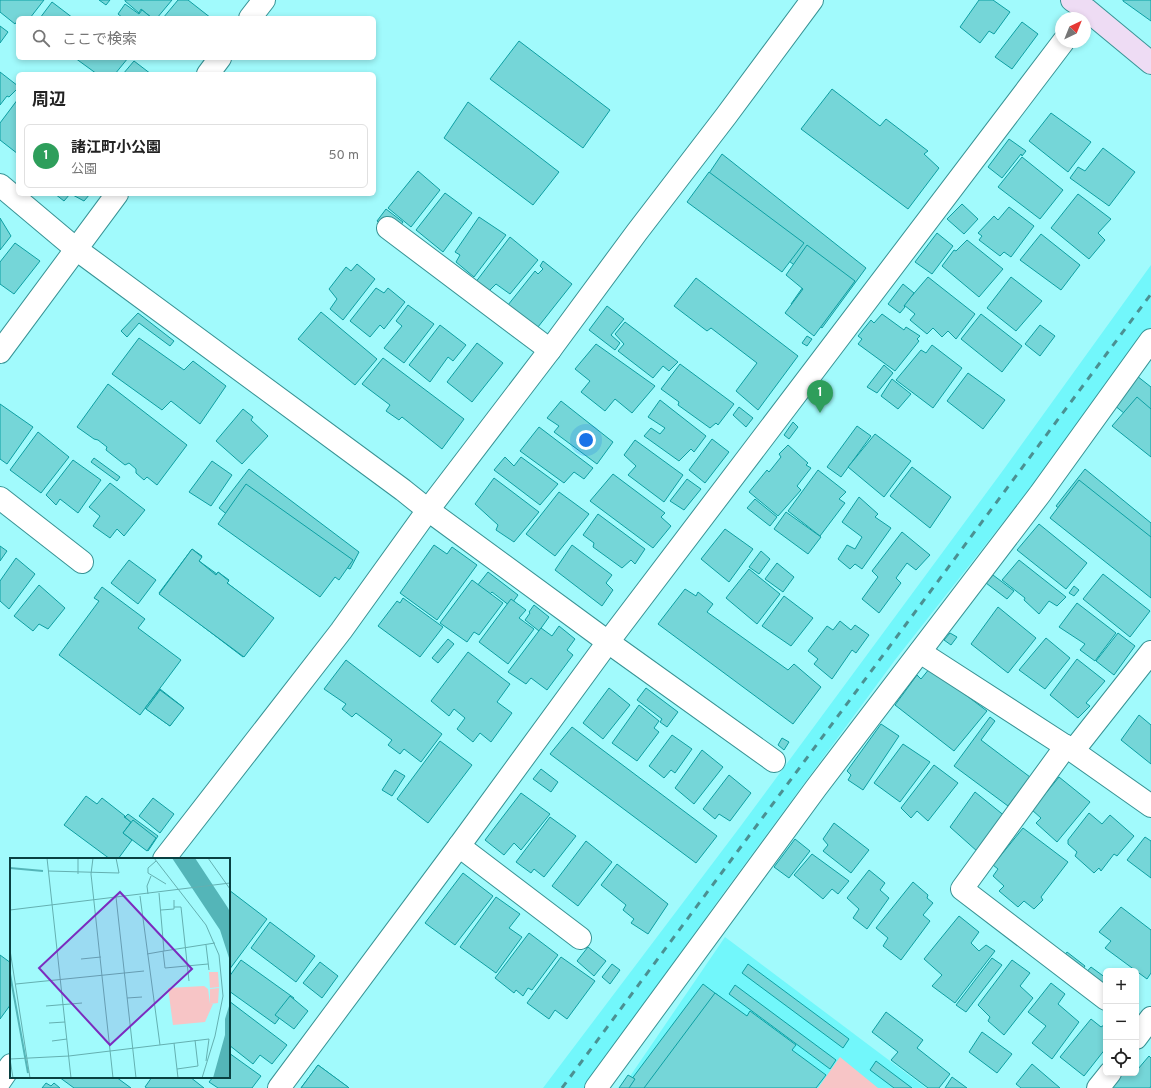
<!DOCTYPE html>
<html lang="ja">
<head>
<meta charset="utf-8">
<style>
	:root { --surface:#fff; --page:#f2f2f2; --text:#222; --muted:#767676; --line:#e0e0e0; --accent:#2563eb }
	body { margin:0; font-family:Overpass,"Noto Sans JP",sans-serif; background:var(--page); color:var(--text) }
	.controls { position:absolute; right:12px; bottom:12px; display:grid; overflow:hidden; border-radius:6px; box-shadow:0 2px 6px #0003 }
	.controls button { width:36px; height:36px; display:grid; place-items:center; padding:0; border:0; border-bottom:1px solid var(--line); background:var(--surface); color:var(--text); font:20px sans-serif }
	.compass { position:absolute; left:1055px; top:12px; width:36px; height:36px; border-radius:50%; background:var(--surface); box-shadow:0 2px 6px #0003; rotate:43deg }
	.you { position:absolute; left:586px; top:440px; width:14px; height:14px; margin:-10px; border:3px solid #fff; border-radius:50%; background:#1a73e8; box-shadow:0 0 0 6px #1a73e833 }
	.badge { display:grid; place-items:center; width:26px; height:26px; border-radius:50%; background:var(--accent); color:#fff; font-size:13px; font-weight:700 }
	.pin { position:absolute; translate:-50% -33px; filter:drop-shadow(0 1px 2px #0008) }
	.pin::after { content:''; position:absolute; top:21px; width:14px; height:12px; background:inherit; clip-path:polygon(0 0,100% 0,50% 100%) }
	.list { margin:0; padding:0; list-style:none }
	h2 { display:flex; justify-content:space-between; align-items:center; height:52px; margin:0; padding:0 16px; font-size:17px }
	h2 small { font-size:13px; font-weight:400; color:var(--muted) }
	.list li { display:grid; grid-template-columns:26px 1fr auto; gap:12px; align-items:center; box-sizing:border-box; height:64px; margin:0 8px 8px; padding:0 8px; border:1px solid var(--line); border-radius:6px }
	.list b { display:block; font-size:15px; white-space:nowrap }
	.list p { margin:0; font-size:13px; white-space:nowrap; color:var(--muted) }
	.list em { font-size:13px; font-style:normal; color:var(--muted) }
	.icon { flex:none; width:22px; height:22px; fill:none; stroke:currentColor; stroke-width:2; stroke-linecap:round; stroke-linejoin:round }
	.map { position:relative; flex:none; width:1151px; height:1088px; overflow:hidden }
	.search { position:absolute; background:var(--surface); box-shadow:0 2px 6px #0003; left:16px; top:16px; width:360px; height:44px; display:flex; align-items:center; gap:10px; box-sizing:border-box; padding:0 14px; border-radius:6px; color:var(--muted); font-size:15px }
	.panel { position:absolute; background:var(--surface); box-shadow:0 2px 6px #0003; left:16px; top:72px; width:360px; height:124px; border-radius:6px }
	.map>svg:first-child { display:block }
	.built { fill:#72f7fb }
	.green { fill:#f7c5c6 }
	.building { fill:#75d6d8; stroke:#0d9fa3 }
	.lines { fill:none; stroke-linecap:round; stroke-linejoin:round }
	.street-casing { stroke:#379395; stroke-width:24 }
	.secondary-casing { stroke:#379395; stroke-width:24 }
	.street { stroke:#fff; stroke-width:22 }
	.secondary { stroke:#eedcf4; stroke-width:22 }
	.rail { stroke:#4b9092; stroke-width:3; stroke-dasharray:7 7; stroke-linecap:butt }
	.inset-river { fill:none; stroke:#54b5b8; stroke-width:2 }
	.inset-road { fill:none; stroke:#64b0b1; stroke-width:1 }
	.view { fill:#7b2cbf; fill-opacity:0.15; stroke:#7b2cbf; stroke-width:2 }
	.inset-edge { fill:none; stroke:#094041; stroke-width:2 }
</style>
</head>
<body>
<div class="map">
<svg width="1151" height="1088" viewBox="0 0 1151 1088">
	<rect width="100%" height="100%" fill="#a1fafc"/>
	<g class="built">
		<path d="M1151,265V334L895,660L725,891L604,1059L585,1088H543L740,827L1004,469Z"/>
		<path d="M725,937L926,1088H622Z"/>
	</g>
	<path class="green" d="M840,1057L878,1088H818Z"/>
	<g class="building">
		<path d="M0,0H44L30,18H18V20L15,24L0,12Z"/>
		<path d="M99,0H110L106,5Z"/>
		<path d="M125,0H172L157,18H152L141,9L139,13L125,1Z"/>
		<path d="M178,0H188L211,18H163Z"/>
		<path d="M979,0H993L1010,12L994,34L989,31L980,43L960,27Z"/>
		<path d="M1123,0H1151V21L1123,1Z"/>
		<path d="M52,2L73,18H40Z"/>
		<path d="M125,4L139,14L142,10L152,18H123L118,14Z"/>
		<path d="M1022,22L1038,34L1012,69L995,57Z"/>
		<path d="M0,26L8,32L0,43Z"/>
		<path d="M519,41L610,110L583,148L490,79Z"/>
		<path d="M75,58H128L115,74H97Z"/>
		<path d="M134,61L151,74H123Z"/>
		<path d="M0,72L18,86V88L9,97L7,96L0,105Z"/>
		<path d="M832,89L880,126L886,119L928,151L924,154L939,168L908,209L801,129Z"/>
		<path d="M18,99V154L0,140V123Z"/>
		<path d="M468,102L559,172L533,205L444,138Z"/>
		<path d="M1051,113L1091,142L1068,172L1029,141Z"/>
		<path d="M1009,139L1026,151L1022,156L1021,154L1002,178L988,167Z"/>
		<path d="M1103,148L1135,172L1109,206L1070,178L1078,167L1085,171Z"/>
		<path d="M722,154L866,268L822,328L791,304L810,277L697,191Z"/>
		<path d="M1022,157L1063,190L1040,219L998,187Z"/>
		<path d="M418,171L440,190L411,227L388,208Z"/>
		<path d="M709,172L804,243L782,272L687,202Z"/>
		<path d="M445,193L472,213L443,252L416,230Z"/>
		<path d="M55,194H70L64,201Z"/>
		<path d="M71,194H90L84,201Z"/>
		<path d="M1078,194L1111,219L1098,233L1105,240L1089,259L1051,228Z"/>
		<path d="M962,204L978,219L964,234L947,219Z"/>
		<path d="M1009,207L1034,226L1011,257L1004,252L1000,256L979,240L982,236L978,233L994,216L998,220Z"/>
		<path d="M386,209L403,222L394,234L377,221Z"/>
		<path d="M479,217L506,235L474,277L456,262L460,255L455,252Z"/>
		<path d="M0,218L11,236L0,250Z"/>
		<path d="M937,233L953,246L932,274L915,262Z"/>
		<path d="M1041,234L1080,265L1061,290L1020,260Z"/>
		<path d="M510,237L538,260L510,294L496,284L486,294L475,283Z"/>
		<path d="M967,240L1003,269L979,297L942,266L954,250L956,251Z"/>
		<path d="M15,243L40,261L14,294L0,284V262Z"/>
		<path d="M807,245L855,281L814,336L785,313L803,289L786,275Z"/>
		<path d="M543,261L572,284L538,327H526L504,310L535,271L538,274L543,269L540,266Z"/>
		<path d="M357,264L375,279L343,320L330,309L337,299L329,289L346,267L351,271Z"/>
		<path d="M928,277L975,314L956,339L948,331L942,337L933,328L927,334L910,320L915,314L904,305Z"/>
		<path d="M1011,277L1042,301L1016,331L987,308Z"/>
		<path d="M696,278L798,356L758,410L736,391L757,363L711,328L707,331L674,306Z"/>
		<path d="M903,284L914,293L904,306L905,307L900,313L888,304Z"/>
		<path d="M376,288L384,293L388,288L405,302L384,329L380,325L370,337L350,321Z"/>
		<path d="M408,305L434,324L404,363L384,348L402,326L396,321Z"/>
		<path d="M607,306L624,319L611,335L620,343L615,350L589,330Z"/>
		<path d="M321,312L377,359L355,385L298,339Z"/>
		<path d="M138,313L174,341L170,346L139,323L127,337L121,331Z"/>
		<path d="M882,314L904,330L906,327L920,336L917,339L919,341L895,371L858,344L862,339L858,336L871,320L874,323Z"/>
		<path d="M981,314L1022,346L1002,372L961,339Z"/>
		<path d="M625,322L678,362L669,371L663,366L653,378L618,351L624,344L615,334Z"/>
		<path d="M440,325L466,345L453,361L448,357L430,382L409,365Z"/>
		<path d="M1040,325L1055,336L1040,356L1025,344Z"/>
		<path d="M807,336L812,339L807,346L802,343Z"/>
		<path d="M139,338L184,370L193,361L226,386L200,424L171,401L162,410L112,374Z"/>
		<path d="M477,343L503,363L472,402L447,382Z"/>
		<path d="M596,344L655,386L632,413L615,399L605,411L581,392L590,381L575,369Z"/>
		<path d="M932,345L962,368L933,408L896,380L921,350L926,353Z"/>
		<path d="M383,358L464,419L442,449L402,417L399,420L386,411L390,405L362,384Z"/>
		<path d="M680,364L734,404L718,425L716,423L710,428L678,405L679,402L661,389Z"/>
		<path d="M884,365L893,373L877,393L867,387Z"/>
		<path d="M968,373L1005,400L983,429L947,401Z"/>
		<path d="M1137,376L1151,387V435L1114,405Z"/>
		<path d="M892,379L911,394L898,409L881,396Z"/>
		<path d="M108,384L187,445L157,485L147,477L144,480L136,473V469L129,463L125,465L106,450L107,447L98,440L94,439L77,427Z"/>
		<path d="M1137,397L1151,409V457L1112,426Z"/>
		<path d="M660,400L706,436L694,452L691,449L679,461L644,436L651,428L660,434L665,428L648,417Z"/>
		<path d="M561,401L613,442L597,464L554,432L559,426L547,418Z"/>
		<path d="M0,404L33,427L7,464L0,459Z"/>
		<path d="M739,407L753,418L746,427L733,415Z"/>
		<path d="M243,409L253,417L251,420L268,436L242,464L216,441Z"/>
		<path d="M793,422L798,427L789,439L784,435Z"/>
		<path d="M857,426L871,436L841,477L827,467Z"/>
		<path d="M539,427L593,468L584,479L574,472L564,483L520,451Z"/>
		<path d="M38,432L69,457L41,493L10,470Z"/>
		<path d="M875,434L911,461L884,497L848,467Z"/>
		<path d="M712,439L729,452L705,483L689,470Z"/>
		<path d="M635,440L683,475L664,502L628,475L636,466L624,455Z"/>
		<path d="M788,445L808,463L806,465L811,468L797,486L801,490L778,516L749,492L767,470L769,472L781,457L779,454Z"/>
		<path d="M505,457L514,466L521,457L558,484L540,505L494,470Z"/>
		<path d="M94,458L120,477L117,481L91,462Z"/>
		<path d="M73,460L101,480L78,513L60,499L56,505L46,495Z"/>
		<path d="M212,461L232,475L211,506L189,492Z"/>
		<path d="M912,467L951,497L930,528L890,496Z"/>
		<path d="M249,469L359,552L350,569L339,564L319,588L219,508Z"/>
		<path d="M1085,469L1151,523V578L1056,506Z"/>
		<path d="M818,470L846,492L839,499L845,503L820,536L788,511Z"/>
		<path d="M613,474L665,513L661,517L671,526L653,548L590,501Z"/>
		<path d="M494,478L539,512L514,542L496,530L498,525L475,504Z"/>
		<path d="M687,479L701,489L684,510L670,501Z"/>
		<path d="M1079,480L1151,537V598L1050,518Z"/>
		<path d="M110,483L145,510L124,536L117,529L110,538L93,526L100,516L89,507Z"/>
		<path d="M246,484L353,560L339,580L335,577L320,597L218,524Z"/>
		<path d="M559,492L589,514L555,556L526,534Z"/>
		<path d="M859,497L878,514L875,517L891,528L862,569L855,564L850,569L838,559L847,545L855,549L862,537L842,522Z"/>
		<path d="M755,499L777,517L770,526L747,508Z"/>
		<path d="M786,512L821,537L808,554L774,529Z"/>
		<path d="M598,514L645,549L635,564L631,560L622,568L593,547L594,543L583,535Z"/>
		<path d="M1039,524L1087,563L1066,589L1017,550Z"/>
		<path d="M725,529L753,549L729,582L701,559Z"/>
		<path d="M902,532L930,555L916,570L907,563L896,578L901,583L879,613L862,599L878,577L872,571Z"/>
		<path d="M434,545L447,554L452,547L477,565L437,620L400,593Z"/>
		<path d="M572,545L612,575L606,583L613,590L602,606L555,570Z"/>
		<path d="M0,546L7,551L0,561Z"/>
		<path d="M192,549L202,556L199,561L217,574L218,572L229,580L227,583L273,618L243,657L159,593Z"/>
		<path d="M192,549L202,557L199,561L216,575L218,572L229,581L227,583L274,618L244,657L159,594Z"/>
		<path d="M761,551L770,559L759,574L749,567Z"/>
		<path d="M16,558L35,574L9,609L0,601V581Z"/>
		<path d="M129,560L156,580L138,604L111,583Z"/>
		<path d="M1019,560L1066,597L1057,606L1049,601L1039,614L1024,600L1025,598L1002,580Z"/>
		<path d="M777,563L794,577L783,592L765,579Z"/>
		<path d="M749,569L780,594L757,624L726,598Z"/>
		<path d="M488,572L518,595L510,606L492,592L489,595L477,586Z"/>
		<path d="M1103,574L1150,611L1130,637L1083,599Z"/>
		<path d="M993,575L1014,591L1007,599L986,583Z"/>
		<path d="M472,580L503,603L479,635L474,632L467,642L440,623Z"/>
		<path d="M39,585L65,608L48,629L39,624L33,631L14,616Z"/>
		<path d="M1074,586L1079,590L1074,596L1069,593Z"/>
		<path d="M102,587L145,619L138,628L181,660L140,715L59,655L99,601L94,598Z"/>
		<path d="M685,589L696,596L698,592L713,604L707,612L788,670L794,664L821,687L793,724L658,624Z"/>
		<path d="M784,596L813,618L791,646L762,626Z"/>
		<path d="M403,598L443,627L420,657L378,626L397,601L400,603Z"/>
		<path d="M511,599L526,610L519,618L534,629L508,664L479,642Z"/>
		<path d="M1077,603L1116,633L1095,661L1080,650L1085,644L1059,627Z"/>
		<path d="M534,605L549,617L539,631L525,620L530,613L529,612Z"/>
		<path d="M998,607L1036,638L1008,673L971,644Z"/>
		<path d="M840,621L851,630L855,625L869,635L856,653L852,650L832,679L814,664L818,659L808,651L827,626L833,630Z"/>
		<path d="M559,626L575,639L567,650L573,655L547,690L531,678L526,684L508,672L541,628L552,636Z"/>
		<path d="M950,633L957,637L951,645L944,640Z"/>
		<path d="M1118,633L1135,646L1114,675L1096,661Z"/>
		<path d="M1046,638L1070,658L1045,689L1019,670Z"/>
		<path d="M448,639L454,644L438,663L432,658Z"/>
		<path d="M468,652L510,684L497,702L512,713L491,742L480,733L473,742L457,729L465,718L454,709L449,716L431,701Z"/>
		<path d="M1077,659L1105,681L1086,703L1090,706L1078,718L1050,695Z"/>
		<path d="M346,660L442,734L421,762L404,749L400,754L388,745L392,740L356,713L352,717L342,709L346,704L324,689Z"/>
		<path d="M930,668L987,711L954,751L895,705L917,675L921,679Z"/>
		<path d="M609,688L630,705L603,739L583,723Z"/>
		<path d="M646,688L678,712L667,727L660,722L662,719L637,700Z"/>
		<path d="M160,689L183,707L170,726L145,708Z"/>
		<path d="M160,690L184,708L170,726L146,709Z"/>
		<path d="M639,705L659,721L654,728L659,732L637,761L612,743Z"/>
		<path d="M1139,715L1151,725V764L1121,740Z"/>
		<path d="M990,717L995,721L981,740L1030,777L1008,806L954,766Z"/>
		<path d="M881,724L899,736L863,790L848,780L851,775L847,771Z"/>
		<path d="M572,727L717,836L696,863L550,754Z"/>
		<path d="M672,735L692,749L675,773L671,770L664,778L649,766Z"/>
		<path d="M782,738L789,742L784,750L778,745Z"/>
		<path d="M440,741L472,765L428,823L397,799Z"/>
		<path d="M903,744L930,762L900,802L874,783Z"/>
		<path d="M702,750L723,767L694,804L675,788Z"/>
		<path d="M934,765L958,783L928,821L917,811L911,818L901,808Z"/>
		<path d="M541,769L558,782L551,792L533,779Z"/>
		<path d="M395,770L405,776L392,796L382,790Z"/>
		<path d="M729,775L751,793L730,821L719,814L715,819L703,809Z"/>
		<path d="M1059,777L1090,802L1057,842L1036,823L1041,818L1032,810Z"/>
		<path d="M975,792L1006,817L978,852L950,827Z"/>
		<path d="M521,793L550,814L521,850L514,843L504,855L485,840Z"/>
		<path d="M86,796L97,804L102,798L125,816L124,817L131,822L123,833L132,840L118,859H110L64,825Z"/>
		<path d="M153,798L174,814L160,833L139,816Z"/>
		<path d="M1089,813L1102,824L1110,815L1134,836L1117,856L1114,854L1101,871L1099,868L1094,873L1075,856L1077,852L1068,844V840Z"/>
		<path d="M128,814L158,836L148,851L126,834L133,824L125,817Z"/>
		<path d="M550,817L576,836L544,877L534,869L531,873L516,862Z"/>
		<path d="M133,820L156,838L147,851L123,833Z"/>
		<path d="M834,823L869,850L851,873L823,851L828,845L823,839Z"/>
		<path d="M1023,828L1068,862L1041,897L1043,900L1034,909L1024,901L1018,907L999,891L1004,886L993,876L998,869L993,865Z"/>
		<path d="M1145,837L1151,841V878L1127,860Z"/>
		<path d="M795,839L810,851L789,878L774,867Z"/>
		<path d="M586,841L612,862L578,906L552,886Z"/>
		<path d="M812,854L849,881L838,894L832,889L823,899L794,875Z"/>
		<path d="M617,864L668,904L648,934L631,923L634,919L623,910L626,905L601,885Z"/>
		<path d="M869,870L885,883L880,890L889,898L867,929L853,918L859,909L847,898Z"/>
		<path d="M463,873L493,896L455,945L425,923Z"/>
		<path d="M913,882L928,895L927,898L933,903L923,915L930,921L901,960L883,946L888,938L876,928Z"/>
		<path d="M229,890L267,919L229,970Z"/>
		<path d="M496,897L520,914L509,928L522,937L496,973L460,947Z"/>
		<path d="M1121,907L1151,930V973L1147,979L1105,948L1111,941L1099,932Z"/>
		<path d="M959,916L979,932L971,943L979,951L986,945L995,951L955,1003L932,986L942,975L924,959Z"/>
		<path d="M270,922L315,956L296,982L251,948Z"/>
		<path d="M529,933L558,955L532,990L528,988L523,996L516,990L514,993L495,978Z"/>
		<path d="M588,947L606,961L594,976L577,961Z"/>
		<path d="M1067,952L1085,966L1081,972L1062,959Z"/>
		<path d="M0,955L11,963V1004L0,1019Z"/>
		<path d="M561,957L595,981L567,1019L555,1010L549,1019L527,1003Z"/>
		<path d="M992,958L1002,965L966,1012L956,1005Z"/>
		<path d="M241,960L294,998L275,1024L229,991V977Z"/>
		<path d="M1012,960L1030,973L1020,986L1033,998L1004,1035L988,1021L990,1017L978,1005Z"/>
		<path d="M320,962L338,976L322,998L303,983Z"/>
		<path d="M612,964L620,970L610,984L602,977Z"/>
		<path d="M748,964L849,1039L843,1048L742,973Z"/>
		<path d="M1091,967L1106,978L1100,987L1084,975Z"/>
		<path d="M1051,983L1065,994L1058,1004L1079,1022L1052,1059L1032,1043L1046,1026L1028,1012Z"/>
		<path d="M703,984L815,1069L803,1088H625Z"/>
		<path d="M735,985L836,1060L830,1069L729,994Z"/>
		<path d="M715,993L747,1016L750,1011L796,1045L792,1050L826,1075L816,1088H644Z"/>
		<path d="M290,996L308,1011L294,1029L275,1015Z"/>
		<path d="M229,1001L287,1045L272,1064L260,1055L253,1064L229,1045Z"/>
		<path d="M886,1012L923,1040L917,1048L950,1074L939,1088H928L891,1060L898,1052L872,1032Z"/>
		<path d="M1091,1019L1101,1027L1104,1025L1106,1027V1048L1084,1076L1060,1057Z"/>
		<path d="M982,1032L1012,1054L997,1073L969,1052Z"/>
		<path d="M229,1053L261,1076L252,1088H218L209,1082L213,1077H229Z"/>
		<path d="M1149,1056L1151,1058V1086L1150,1088H1111L1123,1073H1136V1067L1138,1069Z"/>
		<path d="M876,1061L912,1088H894L870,1070Z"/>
		<path d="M1032,1064L1060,1088H1021L1016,1084Z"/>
		<path d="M318,1065L349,1088H301Z"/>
		<path d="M318,1065L348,1087L349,1088H301Z"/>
		<path d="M628,1075L635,1079L629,1088H619Z"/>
		<path d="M59,1077H116L131,1088H74Z"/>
		<path d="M152,1077H190L204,1088H147L145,1087Z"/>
		<path d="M952,1077L967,1088H945Z"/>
		<path d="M46,1083L51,1086L54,1083L60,1088H42Z"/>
	</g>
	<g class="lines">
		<g class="street-casing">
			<g id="street">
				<path d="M250,18L264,0"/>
				<path d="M208,74L220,58"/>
				<path d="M0,185L76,249L403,490L428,510L608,642L774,761"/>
				<path d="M388,228L550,350"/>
				<path d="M0,352L117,194"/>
				<path d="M0,498L82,562"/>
				<path d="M920,652L1073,751"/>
				<path d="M1151,652L1073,751L1151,806"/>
				<path d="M1066,746L962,889L1106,999"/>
				<path d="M459,846L580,938"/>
				<path d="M164,859L341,631L428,510L550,350L637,232L726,116L812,0"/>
				<path d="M1136,1038L1151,1018"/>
				<path d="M0,1081L11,1065"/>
				<path d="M279,1088L459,846L608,642L1063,42"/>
				<path d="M596,1088L816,788L1040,494L1151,340"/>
				<path d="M1098,1088L1110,1073"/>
			</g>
		</g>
		<g class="secondary-casing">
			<path id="secondary" d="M1072,0L1087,10L1151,63"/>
		</g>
		<use href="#street" class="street"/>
		<use href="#secondary" class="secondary"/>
		<path class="rail" d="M562,1088L1151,294"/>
	</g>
	<g transform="translate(10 858)">
		<rect width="220" height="220" fill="#a1fafc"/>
		<path d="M199,114H208L209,129L200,130ZM194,128L198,131L200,146H203L195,164L163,167L158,130ZM209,130L208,145L200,146V131Z" fill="#f7c5c6"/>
		<path d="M162,0H185L218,50L220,54V103L210,72ZM220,145V220H203L215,177V161Z" fill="#54b5b8"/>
		<path class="inset-river" d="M0,10L33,13M0,116L18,215"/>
		<path class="inset-road" d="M37,0L61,220M68,0V16M83,0L81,16L103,220M144,0L196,67L209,97L213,138L205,178L192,220M198,0L220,31M146,3L138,10V15L156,26M38,13L109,15L106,0M149,35L154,93L205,85M138,36L137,28L141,18M130,38L150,187M106,39L126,220M164,49H171L179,123M0,52L220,25M151,52L164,51V42M196,87L199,112M0,92L20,220M153,93L155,110L198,106M137,96L154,93M71,101L91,99M6,126L134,113M117,140L132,139M36,148L72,145M39,165L55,164M42,183L57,181M164,185L168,220M0,201L59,198L199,181L196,203M0,201L3,220M167,211L188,208L185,182"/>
		<path class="view" d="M110,34L182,111L100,187L29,110Z"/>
		<rect width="220" height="220" class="inset-edge"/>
	</g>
</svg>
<div class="controls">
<button>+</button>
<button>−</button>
<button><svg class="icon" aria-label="locate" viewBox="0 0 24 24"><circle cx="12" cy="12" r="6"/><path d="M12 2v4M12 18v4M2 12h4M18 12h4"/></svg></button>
</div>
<svg class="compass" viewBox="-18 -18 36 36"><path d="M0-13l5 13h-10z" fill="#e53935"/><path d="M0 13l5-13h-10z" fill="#767676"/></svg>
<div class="you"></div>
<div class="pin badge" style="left:820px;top:413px;background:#2e9e5b">1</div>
<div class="search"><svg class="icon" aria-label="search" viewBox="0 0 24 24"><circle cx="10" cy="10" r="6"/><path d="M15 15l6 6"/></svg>ここで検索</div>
<section class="panel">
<h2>周辺<small></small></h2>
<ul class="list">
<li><span class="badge" style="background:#2e9e5b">1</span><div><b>諸江町小公園</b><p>公園</p></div><em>50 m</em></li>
</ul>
</section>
</div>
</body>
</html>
